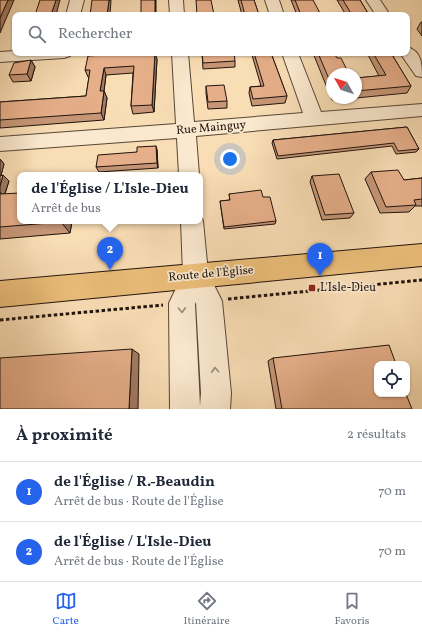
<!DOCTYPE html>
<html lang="fr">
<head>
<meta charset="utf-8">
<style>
	:root { --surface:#fff; --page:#f2f2f3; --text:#1f2937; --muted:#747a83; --line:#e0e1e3; --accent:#2563eb }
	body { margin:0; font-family:Vollkorn,serif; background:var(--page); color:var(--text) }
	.controls { position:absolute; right:12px; bottom:12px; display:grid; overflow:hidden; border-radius:8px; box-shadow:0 1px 3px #0004 }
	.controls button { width:36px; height:36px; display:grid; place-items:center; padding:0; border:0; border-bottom:1px solid var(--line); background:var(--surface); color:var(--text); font:20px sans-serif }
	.compass { position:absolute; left:326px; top:68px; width:36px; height:36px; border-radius:50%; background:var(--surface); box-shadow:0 1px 3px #0004; rotate:309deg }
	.you { position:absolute; left:230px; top:159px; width:14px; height:14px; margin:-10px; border:3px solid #fff; border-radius:50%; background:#1a73e8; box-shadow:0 0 0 6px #1a73e833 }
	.badge { display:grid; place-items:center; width:26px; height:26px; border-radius:50%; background:var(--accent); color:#fff; font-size:13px; font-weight:700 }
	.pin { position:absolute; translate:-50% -33px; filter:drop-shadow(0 1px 2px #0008) }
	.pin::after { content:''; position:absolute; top:21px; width:14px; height:12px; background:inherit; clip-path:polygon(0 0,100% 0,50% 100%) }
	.popup { position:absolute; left:17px; top:172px; width:186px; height:52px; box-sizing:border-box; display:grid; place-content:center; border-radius:8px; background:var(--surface); filter:drop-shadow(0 1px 3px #0005); font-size:13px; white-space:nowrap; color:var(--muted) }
	.popup b { font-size:15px; color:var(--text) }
	.popup::after { content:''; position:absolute; left:50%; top:100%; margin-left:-8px; border:8px solid transparent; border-top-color:var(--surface) }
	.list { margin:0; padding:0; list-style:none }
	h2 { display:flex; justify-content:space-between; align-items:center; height:52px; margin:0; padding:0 16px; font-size:17px }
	h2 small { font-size:13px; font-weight:400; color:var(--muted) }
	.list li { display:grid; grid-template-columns:26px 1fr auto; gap:12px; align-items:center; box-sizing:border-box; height:60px; padding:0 16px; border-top:1px solid var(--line) }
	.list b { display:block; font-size:15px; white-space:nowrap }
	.list p { margin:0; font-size:13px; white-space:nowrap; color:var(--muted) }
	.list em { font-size:13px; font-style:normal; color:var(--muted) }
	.icon { flex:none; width:22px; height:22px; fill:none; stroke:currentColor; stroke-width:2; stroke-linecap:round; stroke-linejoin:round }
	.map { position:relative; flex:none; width:422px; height:409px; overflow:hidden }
	.search { position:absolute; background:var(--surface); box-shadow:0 1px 3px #0004; left:12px; right:12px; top:12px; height:44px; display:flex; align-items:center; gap:10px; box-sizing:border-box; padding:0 14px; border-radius:8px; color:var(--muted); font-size:15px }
	.sheet { height:172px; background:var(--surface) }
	nav { display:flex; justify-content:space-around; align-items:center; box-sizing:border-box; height:56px; border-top:1px solid var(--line); background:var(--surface); font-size:11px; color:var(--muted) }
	nav a { display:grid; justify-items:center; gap:2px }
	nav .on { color:var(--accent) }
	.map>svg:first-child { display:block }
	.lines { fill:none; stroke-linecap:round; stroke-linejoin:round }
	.minor-casing { stroke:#564637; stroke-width:2 }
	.major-casing { stroke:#20130d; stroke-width:2 }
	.path { stroke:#20130d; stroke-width:3; stroke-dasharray:3.5 2.5; stroke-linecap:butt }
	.minor { fill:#fbe9cf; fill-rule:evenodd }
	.major { fill:#ecbe7a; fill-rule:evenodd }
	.wall { fill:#c69677; stroke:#20130d }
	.shaded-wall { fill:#a17a61; stroke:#20130d }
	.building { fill:#e6af8a; stroke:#20130d }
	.oneway { stroke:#988978 }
	.poi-dot { fill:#8f2418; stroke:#fbe9cf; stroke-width:1.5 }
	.labels { text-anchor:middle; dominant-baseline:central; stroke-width:3.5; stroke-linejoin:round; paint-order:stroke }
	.street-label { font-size:12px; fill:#20130d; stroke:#fbe9cf }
	.poi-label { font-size:12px; fill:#20130d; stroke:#fbe9cf; text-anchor:start }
</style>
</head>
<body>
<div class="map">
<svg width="422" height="409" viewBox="0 0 422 409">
	<rect width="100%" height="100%" fill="#f9ddb5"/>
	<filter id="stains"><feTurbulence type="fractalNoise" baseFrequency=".005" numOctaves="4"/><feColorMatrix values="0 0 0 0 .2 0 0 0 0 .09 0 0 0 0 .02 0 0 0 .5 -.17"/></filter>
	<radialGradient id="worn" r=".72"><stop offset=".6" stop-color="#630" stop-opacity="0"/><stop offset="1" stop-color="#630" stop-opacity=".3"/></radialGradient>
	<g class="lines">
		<g class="minor-casing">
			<g id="minor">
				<path d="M70,0H84L80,15H66Z"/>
				<path d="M169,0H183L184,15H170Z"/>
				<path d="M265,0H279L284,15H270Z"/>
				<path d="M366,0H380L390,15H376Z"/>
				<path d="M407,47C422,51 422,65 422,77L416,76L400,53H407Z"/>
				<path d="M15,51V53H72L70,56L64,58L0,62V52Z"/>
				<path d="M172,53H188L194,122L303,113L282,53H298L321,112L422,104V116L196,136L199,175H179L177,138L0,151V137L176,124Z"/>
				<path d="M200,214L203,221L208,273L222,301L231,393L230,409H170L169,303L183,274L181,221H200ZM196,302L201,393L200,406L195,304Z"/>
			</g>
		</g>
		<g class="major-casing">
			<path id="major" d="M422,244V266L0,307V281Z"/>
		</g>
		<g class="path">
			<path d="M228,299L422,280"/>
			<path d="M0,320L163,305"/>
		</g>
		<use href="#minor" class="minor"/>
		<use href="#major" class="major"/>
	</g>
	<g class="wall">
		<path d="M238,0H254L259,15H242Z"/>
		<path d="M291,0H310L321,15H297Z"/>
		<path d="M337,0H360L369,15H346Z"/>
		<path d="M421,22H422V36L417,29Z"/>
		<path d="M202,53L235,61V67L203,69Z"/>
		<path d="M253,53H271L287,96L285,103L252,106L249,93L250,87L261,86L252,55Z"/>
		<path d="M313,53H334L332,74V98H351L332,100Z"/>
		<path d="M367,53H391L411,86L407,93L356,98V78L379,76Z"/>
		<path d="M157,59L154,112L133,114L131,106L133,73L106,75L104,91L107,98L104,120L0,128V102L86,96L89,77H88L85,70Z"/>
		<path d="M31,60L35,67L31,81L13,82L9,75Z"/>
		<path d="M206,86L227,101V108L208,109L206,93Z"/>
		<path d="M407,127L419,149L416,152L396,154L392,146L277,159L272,143L273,140Z"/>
		<path d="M156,146L157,150L158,168L99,172L96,167L137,152Z"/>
		<path d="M0,159L4,164L1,175L9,181L5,194L72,221L70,233L0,239Z"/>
		<path d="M371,172L404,180L422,178V206H415L409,212L380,213L365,179Z"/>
		<path d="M312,176L354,213L350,218L322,220L310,182Z"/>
		<path d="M229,194L263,197L276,221L275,224L224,229L220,201L230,200Z"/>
		<path d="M273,358L412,409H276L268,361Z"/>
	</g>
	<g class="shaded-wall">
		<path d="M8,0H14L0,33V18Z"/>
		<path d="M56,0H60L56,15H51Z"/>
		<path d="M109,0H111L110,15H107Z"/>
		<rect x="155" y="0" width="1" height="15"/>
		<path d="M155,53L157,59L154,112L152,105Z"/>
		<path d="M31,60L35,67L31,81L27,74Z"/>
		<path d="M104,68L106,75L103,98L100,91Z"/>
		<path d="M104,91L107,98L104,120L101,113Z"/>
		<path d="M156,146L157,150L158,168L157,163Z"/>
		<path d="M0,159L4,164L0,179Z"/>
		<path d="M3,175L9,181L4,196L0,192V186Z"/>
		<path d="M61,221H72L70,233L61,222Z"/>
		<path d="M132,349L139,354L138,409H129Z"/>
	</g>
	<g class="building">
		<path d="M0,0H8L0,18Z"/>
		<path d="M40,0H56L51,15H35Z"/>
		<path d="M92,0H109L107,15H90Z"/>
		<rect x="141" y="0" width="14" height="15"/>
		<path d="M196,0H211L214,15H197Z"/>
		<path d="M241,0H254L259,15H245Z"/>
		<path d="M295,0H313L321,15H301Z"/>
		<path d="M343,0H360L369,15H352Z"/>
		<path d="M128,53H155L152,105L131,106L134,66L104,68L100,91H104L101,113L0,120V102L86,96L90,70H85L88,56Z"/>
		<path d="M202,53H234L235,61L203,63Z"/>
		<path d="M254,53H271L287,96L253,99L250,87L264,86Z"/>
		<path d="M318,53H334L337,58H341L349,74H332V86Z"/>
		<path d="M373,53H391L411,86L356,91V78L386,75Z"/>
		<path d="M31,60L27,74L9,75L14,63Z"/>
		<path d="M224,85L227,101L208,102L206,86Z"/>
		<path d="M407,127L419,149L398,151L394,143L278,156L273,140Z"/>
		<path d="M156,146L157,163L96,167L98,155L137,152V147Z"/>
		<path d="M398,170L404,180L422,178V199L414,200L416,205L386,207L371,172Z"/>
		<path d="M339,174L354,213L325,215L312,176Z"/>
		<path d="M3,175L0,186V176Z"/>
		<path d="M261,190L263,197H270L276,221L224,227L220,201L230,200L229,194Z"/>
		<path d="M20,193V221H61V222L0,227V194Z"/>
		<path d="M389,345L396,364H377V394H406L412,409H282L273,358Z"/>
		<path d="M132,349L129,409H0V358Z"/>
	</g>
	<defs><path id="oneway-chevron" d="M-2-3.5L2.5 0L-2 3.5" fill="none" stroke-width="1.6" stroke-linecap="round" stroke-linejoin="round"/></defs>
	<g class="oneway">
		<use href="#oneway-chevron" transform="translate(182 310) rotate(87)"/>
		<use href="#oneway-chevron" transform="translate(215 370) rotate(-94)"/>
	</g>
	<rect class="poi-dot" x="308" y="284" width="8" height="8" rx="2"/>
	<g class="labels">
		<g class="street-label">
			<text transform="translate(211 128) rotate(-5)">Rue Mainguy</text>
			<text transform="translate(211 274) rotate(-5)">Route de l'Église</text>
		</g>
		<g class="poi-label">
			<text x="320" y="288">L'Isle-Dieu</text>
		</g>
	</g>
	<rect width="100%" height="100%" filter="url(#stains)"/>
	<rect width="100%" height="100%" fill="url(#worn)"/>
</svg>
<div class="controls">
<button><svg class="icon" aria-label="locate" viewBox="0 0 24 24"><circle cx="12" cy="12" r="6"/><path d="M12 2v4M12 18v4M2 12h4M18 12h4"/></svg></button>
</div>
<svg class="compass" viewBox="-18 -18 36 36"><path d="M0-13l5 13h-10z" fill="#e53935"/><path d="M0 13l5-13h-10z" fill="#747a83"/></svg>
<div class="you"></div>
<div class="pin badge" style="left:320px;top:276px">1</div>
<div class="pin badge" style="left:110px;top:270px">2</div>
<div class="popup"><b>de l'Église / L'Isle-Dieu</b>Arrêt de bus</div>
<div class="search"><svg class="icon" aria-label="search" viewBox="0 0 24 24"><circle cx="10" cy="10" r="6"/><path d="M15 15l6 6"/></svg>Rechercher</div>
</div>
<section class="sheet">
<h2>À proximité<small>2 résultats</small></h2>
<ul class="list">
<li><span class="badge">1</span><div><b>de l'Église / R.-Beaudin</b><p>Arrêt de bus · Route de l'Église</p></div><em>70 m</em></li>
<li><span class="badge">2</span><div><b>de l'Église / L'Isle-Dieu</b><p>Arrêt de bus · Route de l'Église</p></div><em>70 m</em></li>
</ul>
</section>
<nav>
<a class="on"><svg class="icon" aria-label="map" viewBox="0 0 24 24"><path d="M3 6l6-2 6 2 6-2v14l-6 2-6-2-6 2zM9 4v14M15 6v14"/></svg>Carte</a>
<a><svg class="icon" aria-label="directions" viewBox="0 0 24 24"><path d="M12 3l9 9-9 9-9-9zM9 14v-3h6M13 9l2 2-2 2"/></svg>Itinéraire</a>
<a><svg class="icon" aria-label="saved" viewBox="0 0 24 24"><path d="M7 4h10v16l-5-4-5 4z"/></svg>Favoris</a>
</nav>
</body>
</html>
